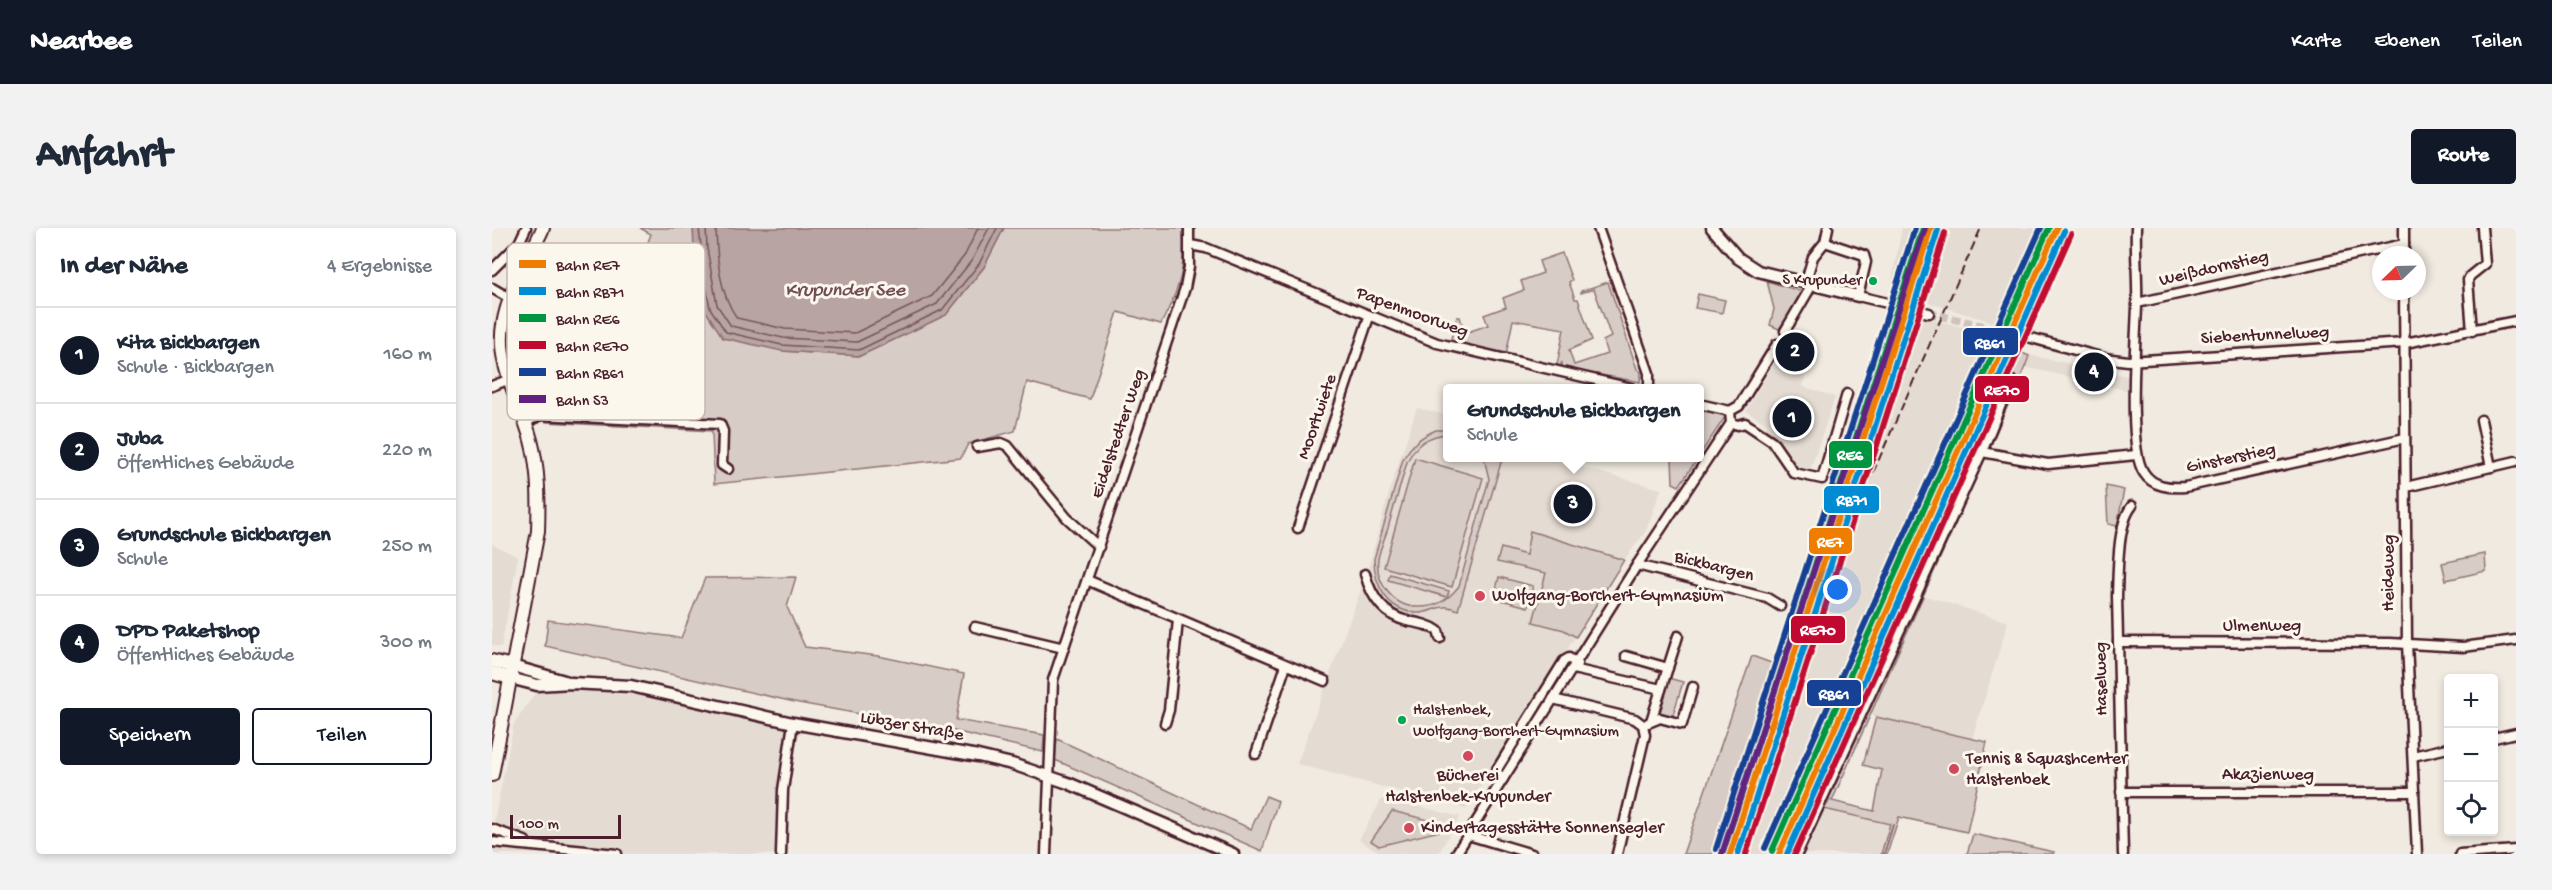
<!DOCTYPE html>
<html lang="de">
<head>
<meta charset="utf-8">
<style>
	:root { --surface:#fff; --page:#f2f2f3; --text:#1f2937; --muted:#747a83; --line:#e0e1e3; --accent:#111827 }
	body { margin:0; font-family:"Gochi Hand",sans-serif; background:var(--page); color:var(--text) }
	.controls { position:absolute; right:18px; bottom:18px; display:grid; overflow:hidden; border-radius:6px; box-shadow:0 3px 9px #0003 }
	.controls button { width:54px; height:54px; display:grid; place-items:center; padding:0; border:0; border-bottom:2px solid var(--line); background:var(--surface); color:var(--text); font:30px sans-serif }
	.compass { position:absolute; left:1880px; top:18px; width:54px; height:54px; border-radius:50%; background:var(--surface); box-shadow:0 3px 9px #0003; rotate:247deg }
	.scale { position:absolute; left:18px; bottom:15px; width:111px; box-sizing:border-box; padding-left:6px; border:3px solid #4a1f2b; border-top:0; font-size:16px; line-height:21px; white-space:nowrap; color:#4a1f2b; -webkit-text-stroke:4px #fbf7ec; paint-order:stroke }
	.you { position:absolute; left:1346px; top:362px; width:21px; height:21px; margin:-15px; border:4px solid #fff; border-radius:50%; background:#1a73e8; box-shadow:0 0 0 9px #1a73e833 }
	.badge { display:grid; place-items:center; width:39px; height:39px; border-radius:50%; background:var(--accent); color:#fff; font-size:20px; font-weight:700 }
	.pin { position:absolute; translate:-50% -50%; border:3px solid #fff; box-shadow:0 2px 6px #0006 }
	.popup { position:absolute; left:951px; top:156px; width:261px; height:78px; box-sizing:border-box; display:grid; place-content:center; border-radius:6px; background:var(--surface); filter:drop-shadow(0 2px 4px #0005); font-size:20px; white-space:nowrap; color:var(--muted) }
	.popup b { font-size:22px; color:var(--text) }
	.popup::after { content:''; position:absolute; left:50%; top:100%; margin-left:-12px; border:12px solid transparent; border-top-color:var(--surface) }
	.list { margin:0; padding:0; list-style:none }
	h2 { display:flex; justify-content:space-between; align-items:center; height:78px; margin:0; padding:0 24px; font-size:26px }
	h2 small { font-size:20px; font-weight:400; color:var(--muted) }
	.list li { display:grid; grid-template-columns:39px 1fr auto; gap:18px; align-items:center; box-sizing:border-box; height:96px; padding:0 24px; border-top:2px solid var(--line) }
	.list b { display:block; font-size:22px; white-space:nowrap }
	.list p { margin:0; font-size:20px; white-space:nowrap; color:var(--muted) }
	.list em { font-size:20px; font-style:normal; color:var(--muted) }
	.actions { display:flex; gap:12px; padding:18px 24px }
	.actions a { flex:1; padding:14px 0; border:2px solid var(--accent); border-radius:6px; text-align:center; font-size:21px; color:var(--accent) }
	.actions .main { background:var(--accent); color:#fff }
	.icon { flex:none; width:33px; height:33px; fill:none; stroke:currentColor; stroke-width:2; stroke-linecap:round; stroke-linejoin:round }
	.map { position:relative; flex:none; width:2024px; height:626px; overflow:hidden; border-radius:6px }
	header { display:flex; align-items:center; gap:36px; box-sizing:border-box; height:84px; padding:0 30px; background:var(--accent); color:#fff }
	header strong { font-size:28px }
	nav { display:flex; gap:33px; margin-inline-start:auto; font-size:21px }
	.intro { display:flex; align-items:center; justify-content:space-between; box-sizing:border-box; height:144px; padding:0 36px }
	h1 { margin:0; font-size:42px }
	.button { padding:15px 27px; border-radius:6px; background:var(--accent); color:#fff; font-size:21px; font-weight:700 }
	main { display:flex; gap:36px; padding:0 36px }
	aside { flex:1; background:var(--surface); border-radius:6px; box-shadow:0 3px 9px #0003 }
	.map>svg:first-child { display:block }
	.built { fill:#e4dbd2 }
	.green { fill:#d8ccc6; stroke:#917678; stroke-width:1.5 }
	.water { fill:#b8a4a2; stroke:#8c6f72; stroke-width:1.5 }
	.lines { fill:none; stroke-linecap:round; stroke-linejoin:round }
	.shore { stroke:#76545b; stroke-width:1.5 }
	.stream { stroke:#8c6f72; stroke-width:2 }
	.minor-tunnel { stroke:#cfc1bc; stroke-width:8; stroke-dasharray:8 4; stroke-linecap:butt }
	.minor-casing { stroke:#4a1f2b; stroke-width:13 }
	.tertiary-casing { stroke:#4a1f2b; stroke-width:15 }
	.secondary-casing { stroke:#4a1f2b; stroke-width:16 }
	.minor { stroke:#fbf7ec; stroke-width:8 }
	.tertiary { stroke:#fbf7ec; stroke-width:10 }
	.secondary { stroke:#fbf7ec; stroke-width:12 }
	.rail { stroke:#4a1f2b; stroke-width:2; stroke-dasharray:9 4.5; stroke-linecap:butt }
	.rail-1-casing { stroke:#fbf7ec; stroke-width:10 }
	.rail-2-casing { stroke:#fbf7ec; stroke-width:10 }
	.rail-3-casing { stroke:#fbf7ec; stroke-width:10 }
	.rail-4-casing { stroke:#fbf7ec; stroke-width:10 }
	.rail-5-casing { stroke:#fbf7ec; stroke-width:10 }
	.rail-6-casing { stroke:#fbf7ec; stroke-width:10 }
	.rail-1 { stroke:#ef7d00; stroke-width:6 }
	.rail-2 { stroke:#008bd2; stroke-width:6 }
	.rail-3 { stroke:#009641; stroke-width:6 }
	.rail-4 { stroke:#c10831; stroke-width:6 }
	.rail-5 { stroke:#164194; stroke-width:6 }
	.rail-6 { stroke:#622181; stroke-width:6 }
	.bus-dot { fill:#00a651; stroke:#fbf7ec; stroke-width:2 }
	.poi-dot { fill:#d1495b; stroke:#fbf7ec; stroke-width:2 }
	.labels { text-anchor:middle; dominant-baseline:central; stroke-width:6; stroke-linejoin:round; paint-order:stroke }
	.bus-label { font-size:16px; fill:#4a1f2b; stroke:#fbf7ec; text-anchor:end }
	.street-label { font-size:18px; fill:#4a1f2b; stroke:#fbf7ec }
	.poi-label { font-size:18px; fill:#4a1f2b; stroke:#fbf7ec; text-anchor:start }
	.water-label { font-size:20px; font-style:italic; fill:#704e55; stroke:#fbf7ec }
	.key { fill:#fbf7ec; stroke:#c6b6b2; stroke-width:1.5 }
	.key-label { font-size:16px; fill:#4a1f2b }
	.line-badge { stroke:#fbf7ec; stroke-width:2 }
	.badge-label { font-size:16px; text-anchor:middle; font-weight:bold; fill:#fff }
</style>
</head>
<body>
<header>
<strong>Nearbee</strong>
<nav><a>Karte</a><a>Ebenen</a><a>Teilen</a></nav>
</header>
<div class="intro"><h1>Anfahrt</h1><a class="button">Route</a></div>
<main>
<aside>
<h2>In der Nähe<small>4 Ergebnisse</small></h2>
<ul class="list">
<li><span class="badge">1</span><div><b>Kita Bickbargen</b><p>Schule · Bickbargen</p></div><em>160 m</em></li>
<li><span class="badge">2</span><div><b>Juba</b><p>Öffentliches Gebäude</p></div><em>220 m</em></li>
<li><span class="badge">3</span><div><b>Grundschule Bickbargen</b><p>Schule</p></div><em>250 m</em></li>
<li><span class="badge">4</span><div><b>DPD Paketshop</b><p>Öffentliches Gebäude</p></div><em>300 m</em></li>
</ul>
<div class="actions"><a class="main">Speichern</a><a>Teilen</a></div>
</aside>
<div class="map">
<svg width="2024" height="626" viewBox="0 0 2024 626">
	<rect width="100%" height="100%" fill="#f0eae0"/>
	<filter id="ink" filterUnits="userSpaceOnUse"><feTurbulence type="fractalNoise" baseFrequency=".0167" numOctaves="2"/><feDisplacementMap in="SourceGraphic" scale="12" xChannelSelector="R" yChannelSelector="G"/><feConvolveMatrix kernelMatrix="1 2 1 2 8 2 1 2 1" color-interpolation-filters="sRGB"/></filter>
	<g filter="url(#ink)">
		<g class="built">
			<path d="M1410,0H1572L1527,102L1398,63Z"/>
			<path d="M1392,80L1520,111L1294,626H1220L1339,261Z"/>
			<path d="M1537,127L1638,149V163L1533,139Z"/>
			<path d="M1282,135L1314,145L1310,158L1343,169L1318,242L1301,236L1287,213L1273,203L1275,196L1254,183Z"/>
			<path d="M925,180L955,187V230H1067V233L1169,261L1154,303L1132,332L974,581L805,536L875,345L899,258Z"/>
			<path d="M0,316L26,329L9,419L0,417Z"/>
			<path d="M1430,367L1516,394L1480,511L1378,487Z"/>
			<path d="M46,461L139,464L312,503L304,509L294,568L295,626H0V604L22,496Z"/>
			<path d="M891,569L968,589L946,626H890L867,612Z"/>
			<path d="M1332,581L1399,596L1389,626H1312Z"/>
		</g>
		<g class="green">
			<path d="M148,0H201L206,48L290,123L368,128L454,87L492,39L512,0H691C694,42 688,59 669,96L626,84L598,171L535,154L523,203L476,216L469,230L222,256L220,203L54,194L24,135L22,102L30,75L81,95L106,35L141,54L159,6Z"/>
			<path d="M1070,25L1080,52L1077,54L1083,71H1086L1100,112L1077,122L1082,137L1115,126L1111,113L1119,109L1102,61L1089,65V63L1116,54L1145,141L1149,144L1148,154L1070,140V134L1068,138L1065,137L1072,101L1021,92L1014,127L958,114L965,89H968L973,105L996,97L992,87L1014,79L1011,70L1032,62L1029,53L1051,45L1047,33Z"/>
			<path d="M1275,53L1311,64L1312,66L1287,101L1278,97L1282,81Z"/>
			<path d="M1206,66L1233,72L1230,85L1203,80Z"/>
			<path d="M1520,111L1526,114L1528,124L1537,128L1533,139L1340,573L1382,583L1390,542L1371,537L1384,489L1495,514L1475,604L1407,589L1395,626H1389L1398,596L1332,581L1338,572L1322,562Z"/>
			<path d="M1214,181L1228,184L1233,189L1207,228V183Z"/>
			<path d="M944,202H955V206C935,208 924,216 915,234C909,256 902,278 896,300C893,310 888,320 886,331C883,354 901,378 924,379C944,380 956,372 967,358L997,251L992,230L1010,231L966,382C963,381 956,378 952,379C943,379 935,386 925,385C895,383 882,357 882,331L911,231C920,216 928,209 944,202Z"/>
			<path d="M923,230L991,250L960,359L892,339Z"/>
			<path d="M1180,230H1206L1187,258L1181,255Z"/>
			<path d="M1614,258L1632,262L1625,298L1616,296Z"/>
			<path d="M1038,303L1132,332L1084,409L1072,402L1041,394L1054,345L1005,334L1009,320L1034,327Z"/>
			<path d="M1993,326L1994,343L1954,352L1950,335Z"/>
			<path d="M898,346L957,363L955,369L896,352Z"/>
			<path d="M304,349L295,379L313,419L386,428L472,446L464,492L552,507L551,524L462,503L307,475L53,418L56,392L189,410L213,350Z"/>
			<path d="M1007,349L1041,358L1036,379L1002,370Z"/>
			<path d="M1260,428L1282,436L1220,626H1191Z"/>
			<path d="M1176,450L1191,454L1180,490L1165,485Z"/>
			<path d="M565,511L759,601L774,568L786,573L770,623L563,532Z"/>
			<path d="M900,583L957,597L956,601L887,618L879,613Z"/>
			<path d="M1481,606L1562,624L1561,626H1475Z"/>
		</g>
		<path class="water" d="M201,0H512L492,39L454,87L368,128L290,123L231,110L213,82L202,21Z"/>
		<g class="lines">
			<g class="shore">
				<path d="M207,0L212,47L218,80L234,104L290,117L367,122L450,82L487,36L505,0"/>
				<path d="M214,0L215,20L225,77L239,98L291,110L365,114L445,76L480,32L497,0"/>
				<path d="M224,0C225,30 227,65 245,90L293,101L363,105L440,68L473,27L486,0"/>
			</g>
			<path class="stream" d="M1392,626L1401,597"/>
			<path class="minor-tunnel" d="M1437,85L1525,106"/>
			<g class="minor-casing">
				<g id="minor">
					<path d="M1106,0L1157,145V160"/>
					<path d="M1644,0C1643,26 1646,52 1645,78C1644,111 1635,221 1652,245C1661,259 1678,260 1693,259L1913,210"/>
					<path d="M1912,0V27"/>
					<path d="M1333,14L1372,27L1374,34L1366,68L1437,85"/>
					<path d="M698,17L714,20L945,115L1139,160"/>
					<path d="M0,42L27,15L34,0"/>
					<path d="M1313,56L1321,29L1333,14L1336,0"/>
					<path d="M0,60L19,71"/>
					<path d="M1912,63L1915,415L1925,626"/>
					<path d="M1645,75L1912,16"/>
					<path d="M1293,103L1320,57"/>
					<path d="M1980,103L1976,52L1978,48L1993,36L1990,0"/>
					<path d="M1525,106L1612,130L1636,133L1913,115L2024,93"/>
					<path d="M0,158L18,151"/>
					<path d="M1207,176L1238,183"/>
					<path d="M1989,192L1999,239"/>
					<path d="M34,194L49,187L228,196L231,203L230,237L236,241"/>
					<path d="M1239,195L1246,197L1253,195L1280,213L1302,245L1330,251L1355,166"/>
					<path d="M485,219L509,215L516,218L575,290L607,319"/>
					<path d="M1490,224L1556,236L1644,227"/>
					<path d="M1914,259L2024,233"/>
					<path d="M806,300L877,89"/>
					<path d="M1145,337L1275,370L1288,378"/>
					<path d="M873,346C879,368 891,387 915,393C926,395 936,396 946,403L948,410"/>
					<path d="M595,352L833,453"/>
					<path d="M483,399L572,420"/>
					<path d="M1626,414L1898,415L1971,419L2024,412"/>
					<path d="M1134,428L1176,440"/>
					<path d="M1081,441L1169,461"/>
					<path d="M1061,471L1143,491L1151,497L1153,507L1125,626"/>
					<path d="M1159,493L1186,408"/>
					<path d="M673,495L677,482L686,392"/>
					<path d="M1156,495L1168,490L1190,496L1201,459"/>
					<path d="M2002,510L2024,505"/>
					<path d="M764,526L794,437"/>
					<path d="M1921,528L1956,520"/>
					<path d="M1011,551L1004,543L1072,433L1077,430L1085,436"/>
					<path d="M1629,564H1922"/>
					<path d="M0,601L33,613"/>
					<path d="M976,607L1040,626"/>
					<path d="M0,614L125,626"/>
					<path d="M289,626L291,562L301,495"/>
					<path d="M554,626L561,452L693,60L697,39V0"/>
					<path d="M964,626L1145,337L1239,195L1238,183L1247,178L1285,116"/>
					<path d="M1305,626L1490,224L1519,152"/>
					<path d="M1631,626L1625,368C1626,343 1625,296 1640,278"/>
					<path d="M1968,626L2024,622"/>
				</g>
			</g>
			<g class="tertiary-casing">
				<g id="tertiary">
					<path d="M1220,0L1246,30L1266,43L1366,68"/>
					<path d="M20,438L76,454"/>
					<path d="M18,450L45,457L79,455L139,458L301,495L486,528L520,536L576,555L741,626"/>
				</g>
			</g>
			<g class="secondary-casing">
				<g id="secondary">
					<path d="M0,433L20,438"/>
					<path d="M0,445L18,450"/>
					<path d="M0,547L46,303C47,272 47,242 39,212C29,174 4,137 11,97C16,64 37,31 51,0"/>
				</g>
			</g>
			<use href="#minor" class="minor"/>
			<use href="#tertiary" class="tertiary"/>
			<use href="#secondary" class="secondary"/>
			<path class="rail" d="M1245,626L1335,349L1489,0"/>
			<g class="rail-1-casing">
				<g id="rail-1">
					<path d="M1238,626L1439,0"/>
					<path d="M1287,626L1565,0"/>
				</g>
			</g>
			<g class="rail-2-casing">
				<g id="rail-2">
					<path d="M1246,626L1446,2"/>
					<path d="M1295,626L1572,3"/>
				</g>
			</g>
			<g class="rail-3-casing">
				<g id="rail-3">
					<path d="M1280,623L1557,0"/>
					<path d="M1231,624L1431,0"/>
				</g>
			</g>
			<g class="rail-4-casing">
				<g id="rail-4">
					<path d="M1254,626L1453,5"/>
					<path d="M1303,626L1579,6"/>
				</g>
			</g>
			<g class="rail-5-casing">
				<g id="rail-5">
					<path d="M1273,620L1549,0"/>
					<path d="M1224,621L1423,0"/>
				</g>
			</g>
			<g class="rail-6-casing">
				<path id="rail-6" d="M1230,626L1433,0"/>
			</g>
			<use href="#rail-1" class="rail-1"/>
			<use href="#rail-2" class="rail-2"/>
			<use href="#rail-3" class="rail-3"/>
			<use href="#rail-4" class="rail-4"/>
			<use href="#rail-5" class="rail-5"/>
			<use href="#rail-6" class="rail-6"/>
		</g>
	</g>
	<g class="bus-dot">
		<circle cx="1381" cy="53" r="5"/>
		<circle cx="910" cy="492" r="5"/>
	</g>
	<g class="poi-dot">
		<circle cx="988" cy="368" r="6"/>
		<circle cx="976" cy="528" r="6"/>
		<circle cx="1462" cy="541" r="6"/>
		<circle cx="917" cy="600" r="6"/>
	</g>
	<g class="labels">
		<g class="bus-label">
			<text x="1370" y="53">S Krupunder</text>
			<text x="921" y="483" text-anchor="start">Halstenbek,<tspan x="921" dy="21">Wolfgang-Borchert-Gymnasium</tspan></text>
		</g>
		<g class="street-label">
			<text transform="translate(1722 41) rotate(-13)">Weißdornstieg</text>
			<text transform="translate(920 85) rotate(20)">Papenmoorweg</text>
			<text transform="translate(1773 108) rotate(-3)">Siebentunnelweg</text>
			<text transform="translate(826 189) rotate(-71)">Moortwiete</text>
			<text transform="translate(627 206) rotate(-71)">Eidelstedter Weg</text>
			<text transform="translate(1739 231) rotate(-12)">Ginsterstieg</text>
			<text transform="translate(1222 339) rotate(14)">Bickbargen</text>
			<text transform="translate(1897 345) rotate(-90)">Heideweg</text>
			<text x="1770" y="398">Ulmenweg</text>
			<text transform="translate(1610 451) rotate(-91)">Haselweg</text>
			<text transform="translate(420 499) rotate(10)">Lübzer Straße</text>
			<text x="1776" y="547">Akazienweg</text>
		</g>
		<g class="poi-label">
			<text x="1000" y="368">Wolfgang-Borchert-Gymnasium</text>
			<text x="1474" y="531">Tennis &amp; Squashcenter<tspan x="1474" dy="21">Halstenbek</tspan></text>
			<text x="976" y="548" text-anchor="middle">Bücherei<tspan x="976" dy="21">Halstenbek-Krupunder</tspan></text>
			<text x="929" y="600">Kindertagesstätte Sonnensegler</text>
		</g>
		<g class="water-label">
			<text x="353" y="63">Krupunder See</text>
		</g>
	</g>
	<rect x="15" y="15" width="198" height="177" rx="9" class="key"/>
	<rect x="27" y="32" width="27" height="8" fill="#ef7d00"/>
	<rect x="27" y="59" width="27" height="8" fill="#008bd2"/>
	<rect x="27" y="86" width="27" height="8" fill="#009641"/>
	<rect x="27" y="113" width="27" height="8" fill="#c10831"/>
	<rect x="27" y="140" width="27" height="8" fill="#164194"/>
	<rect x="27" y="167" width="27" height="8" fill="#622181"/>
	<g class="key-label">
		<text x="64" y="42">Bahn RE7</text>
		<text x="64" y="69">Bahn RB71</text>
		<text x="64" y="96">Bahn RE6</text>
		<text x="64" y="123">Bahn RE70</text>
		<text x="64" y="150">Bahn RB61</text>
		<text x="64" y="177">Bahn S3</text>
	</g>
	<g class="line-badge">
		<rect x="1470" y="99" width="57" height="29" rx="6" fill="#164194"/>
		<rect x="1482" y="147" width="56" height="28" rx="6" fill="#c10831"/>
		<rect x="1336" y="212" width="45" height="29" rx="6" fill="#009641"/>
		<rect x="1331" y="257" width="57" height="29" rx="6" fill="#008bd2"/>
		<rect x="1316" y="299" width="45" height="28" rx="6" fill="#ef7d00"/>
		<rect x="1298" y="387" width="56" height="29" rx="6" fill="#c10831"/>
		<rect x="1314" y="451" width="56" height="28" rx="6" fill="#164194"/>
	</g>
	<g class="badge-label">
		<text x="1498" y="120">RB61</text>
		<text x="1510" y="167">RE70</text>
		<text x="1358" y="232">RE6</text>
		<text x="1360" y="277">RB71</text>
		<text x="1338" y="319">RE7</text>
		<text x="1326" y="407">RE70</text>
		<text x="1342" y="471">RB61</text>
	</g>
</svg>
<div class="controls">
<button>+</button>
<button>−</button>
<button><svg class="icon" aria-label="locate" viewBox="0 0 24 24"><circle cx="12" cy="12" r="6"/><path d="M12 2v4M12 18v4M2 12h4M18 12h4"/></svg></button>
</div>
<svg class="compass" viewBox="-18 -18 36 36"><path d="M0-13l5 13h-10z" fill="#e53935"/><path d="M0 13l5-13h-10z" fill="#747a83"/></svg>
<div class="scale">100 m</div>
<div class="you"></div>
<div class="pin badge" style="left:1300px;top:190px">1</div>
<div class="pin badge" style="left:1303px;top:124px">2</div>
<div class="pin badge" style="left:1081px;top:276px">3</div>
<div class="popup"><b>Grundschule Bickbargen</b>Schule</div>
<div class="pin badge" style="left:1602px;top:144px">4</div>
</div>
</main>
</body>
</html>
